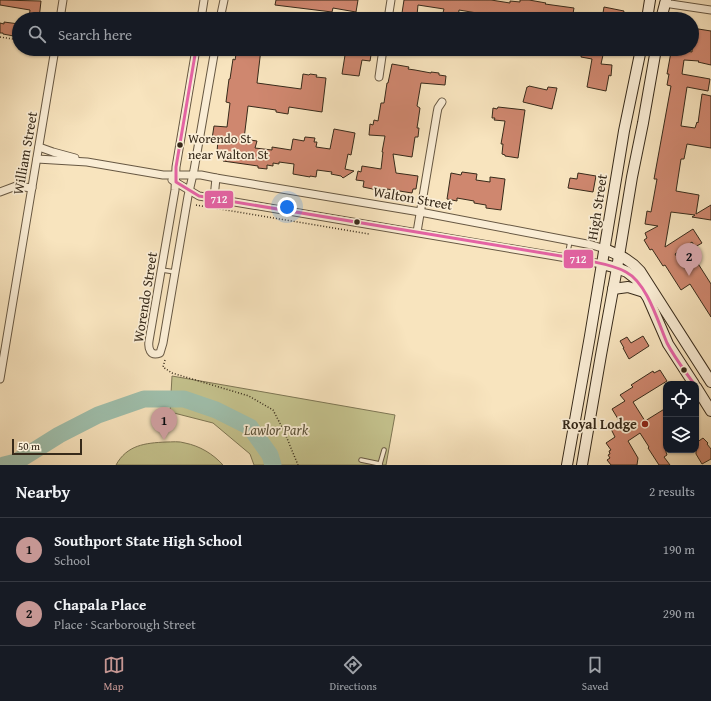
<!DOCTYPE html>
<html lang="en">
<head>
<meta charset="utf-8">
<style>
	:root { --surface:#171b24; --page:#20242c; --text:#f1f3f6; --muted:#9ea1a6; --line:#363941; --accent:#c59692 }
	body { margin:0; font-family:"Gentium Book Plus",serif; background:var(--page); color:var(--text) }
	.controls { position:absolute; right:12px; bottom:12px; display:grid; overflow:hidden; border-radius:8px; box-shadow:0 1px 3px #0004 }
	.controls button { width:36px; height:36px; display:grid; place-items:center; padding:0; border:0; border-bottom:1px solid var(--line); background:var(--surface); color:var(--text); font:20px sans-serif }
	.scale { position:absolute; left:12px; bottom:10px; width:70px; box-sizing:border-box; padding-left:4px; border:2px solid #372a1a; border-top:0; font-size:11px; line-height:14px; white-space:nowrap; color:#372a1a; -webkit-text-stroke:3px #faedd5; paint-order:stroke }
	.you { position:absolute; left:287px; top:207px; width:14px; height:14px; margin:-10px; border:3px solid #fff; border-radius:50%; background:#1a73e8; box-shadow:0 0 0 6px #1a73e833 }
	.badge { display:grid; place-items:center; width:26px; height:26px; border-radius:50%; background:var(--accent); color:#111; font-size:13px; font-weight:700 }
	.pin { position:absolute; translate:-50% -33px; filter:drop-shadow(0 1px 2px #0008) }
	.pin::after { content:''; position:absolute; top:21px; width:14px; height:12px; background:inherit; clip-path:polygon(0 0,100% 0,50% 100%) }
	.list { margin:0; padding:0; list-style:none }
	h2 { display:flex; justify-content:space-between; align-items:center; height:52px; margin:0; padding:0 16px; font-size:17px }
	h2 small { font-size:13px; font-weight:400; color:var(--muted) }
	.list li { display:grid; grid-template-columns:26px 1fr auto; gap:12px; align-items:center; box-sizing:border-box; height:64px; padding:0 16px; border-top:1px solid var(--line) }
	.list b { display:block; font-size:15px; white-space:nowrap }
	.list p { margin:0; font-size:13px; white-space:nowrap; color:var(--muted) }
	.list em { font-size:13px; font-style:normal; color:var(--muted) }
	.icon { flex:none; width:22px; height:22px; fill:none; stroke:currentColor; stroke-width:2; stroke-linecap:round; stroke-linejoin:round }
	.map { position:relative; flex:none; width:711px; height:465px; overflow:hidden }
	.search { position:absolute; background:var(--surface); box-shadow:0 1px 3px #0004; left:12px; right:12px; top:12px; height:44px; display:flex; align-items:center; gap:10px; box-sizing:border-box; padding:0 14px; border-radius:22px; color:var(--muted); font-size:15px }
	.sheet { height:180px; background:var(--surface) }
	nav { display:flex; justify-content:space-around; align-items:center; box-sizing:border-box; height:56px; border-top:1px solid var(--line); background:var(--surface); font-size:11px; color:var(--muted) }
	nav a { display:grid; justify-items:center; gap:2px }
	nav .on { color:var(--accent) }
	.map>svg:first-child { display:block }
	.green { fill:#c4c28d; stroke:#7e7654 }
	.lines { fill:none; stroke-linecap:round; stroke-linejoin:round }
	.river { stroke:#9fbfac; stroke-width:17 }
	.building { fill:#cf876f; stroke:#372a1a }
	.lane-casing { stroke:#675843; stroke-width:5.5 }
	.street-casing { stroke:#675843; stroke-width:9 }
	.secondary-casing { stroke:#372a1a; stroke-width:12 }
	.path { stroke:#372a1a; stroke-width:1.5; stroke-dasharray:1 2; stroke-linecap:butt }
	.lane { stroke:#faedd5; stroke-width:3.5 }
	.street { stroke:#faedd5; stroke-width:7 }
	.secondary { stroke:#faedd5; stroke-width:10 }
	.bus-1-casing { stroke:#faedd5; stroke-width:6 }
	.bus-1 { stroke:#e463a4; stroke-width:3 }
	.bus-dot { fill:#372a1a; stroke:#faedd5; stroke-width:1.5 }
	.poi-dot { fill:#8f2418; stroke:#faedd5; stroke-width:1.5 }
	.labels { text-anchor:middle; dominant-baseline:central; stroke-width:3.5; stroke-linejoin:round; paint-order:stroke }
	.bus-label { font-size:13px; fill:#372a1a; stroke:#faedd5; text-anchor:start }
	.street-label { font-size:14px; fill:#372a1a; stroke:#faedd5 }
	.poi-label { font-size:14px; font-weight:bold; fill:#372a1a; stroke:#faedd5; text-anchor:end }
	.park-label { font-size:14px; font-style:italic; fill:#5a5037; stroke:#faedd5 }
	.line-badge { stroke:#faedd5; stroke-width:1.5 }
	.badge-label { font-size:11px; text-anchor:middle; font-weight:bold; fill:#fff }
</style>
</head>
<body>
<div class="map">
<svg width="711" height="465" viewBox="0 0 711 465">
	<rect width="100%" height="100%" fill="#f8e4be"/>
	<filter id="stains"><feTurbulence type="fractalNoise" baseFrequency=".005" numOctaves="4"/><feColorMatrix values="0 0 0 0 .2 0 0 0 0 .09 0 0 0 0 .02 0 0 0 .5 -.17"/></filter>
	<radialGradient id="worn" r=".72"><stop offset=".6" stop-color="#630" stop-opacity="0"/><stop offset="1" stop-color="#630" stop-opacity=".3"/></radialGradient>
	<g class="green">
		<path d="M172,376L395,415L386,465H254L250,454L213,423L170,412Z"/>
		<path d="M166,442C172,442 179,441 185,443C200,446 213,454 223,465H116C127,445 145,443 166,442Z"/>
	</g>
	<g class="lines">
		<path class="river" d="M4,465L16,462L59,435L98,415L144,399H184L216,410L250,427L270,455L273,465"/>
	</g>
	<g class="building">
		<path d="M0,0L41,1L39,19H29L30,10L0,5Z"/>
		<path d="M276,0H358L356,12L333,8L332,12L275,5Z"/>
		<path d="M404,0H491L510,3V1L520,2V0H529L546,3L545,4L574,8L572,19H482L483,14L459,10L458,19L442,16L444,9L418,5L417,15L402,13Z"/>
		<path d="M604,7L624,11L622,19H602Z"/>
		<path d="M4,22L19,24V37L3,34V33H0V23L4,24Z"/>
		<path d="M692,28L711,31V65L698,62L699,61L684,60L682,74L710,79L708,91L687,87L681,126L695,128L697,122L698,123L702,94L711,96V148L687,144L684,159H681L676,191L699,195L696,214L711,205V220L692,217L695,215L671,212L665,247L693,229L702,243L695,247L692,242L675,254L685,269L697,262L711,284V317L690,284L681,290L665,265L663,266L652,249L650,250L644,240L647,238L645,233L658,226L645,224L647,211L651,212L657,179H654L671,86L667,85L669,74H667L671,52H673L674,49L692,52Z"/>
		<path d="M237,49H261L257,83L301,89L303,74L309,75L310,74L317,75L316,77L326,78L322,112L289,107L288,114L276,112V110L248,106L244,139L257,141L255,148L272,150V147L291,150L293,139L304,141L305,137L315,138L314,142H317L316,147L330,149L334,129L355,133L351,155L348,154L345,169L354,171L343,178L341,176L331,174L332,172L317,170L316,177L310,176V177L293,174L294,164L279,162V164L273,163V166L267,165V169L258,168V166L223,161L224,157H220L221,153L217,152L218,140L212,139L214,126L227,127L230,103L226,102L229,79H230L233,59L235,60Z"/>
		<path d="M346,49H372L370,61L362,60L359,76L342,74Z"/>
		<path d="M582,49H602L601,54L603,55L601,64L612,65L611,76L609,75L606,91L587,87L592,59L581,57Z"/>
		<path d="M392,64L409,67L408,69L415,70L431,73V72L439,73V75L446,76L445,85L421,83L417,106L420,108L417,128H419L418,137H415L412,157L393,154L396,173L418,176L416,189H413L412,193L387,189V192L363,187L364,181L356,180L358,171L361,172L362,166L381,169L383,152H382L385,136L369,135L370,124L373,125L374,120L378,121L381,103H384L387,83H388Z"/>
		<path d="M529,86L547,90L548,87L557,88L552,109L523,102L527,87H528Z"/>
		<path d="M498,107L525,110L518,158L505,156V155L502,154L503,144H501L505,121L494,120L495,118H492L493,108L497,109Z"/>
		<path d="M462,172L477,174L476,180L490,182V177L505,179L501,210L486,208V205L474,203V201L457,198V201L447,199L451,173L461,175Z"/>
		<path d="M578,173L596,176L593,192L568,188L570,178L577,179Z"/>
		<path d="M643,336L649,346L629,359L623,348H624L620,341L627,337L631,343Z"/>
		<path d="M660,370L667,381L633,402L645,421L666,408V452L667,455L664,457L670,465H659L648,448L649,447L640,433L628,441L638,458L637,465H611L607,460L610,458L608,455L610,454L609,451L611,450L606,443L615,437L611,429L621,424L612,409L625,401L620,395L633,387L631,385L653,371L654,373Z"/>
		<path d="M703,438L708,443L707,444L711,449V459L702,464L696,454V443Z"/>
	</g>
	<g class="lines">
		<g class="lane-casing">
			<g id="lane">
				<path d="M567,257L570,241"/>
				<path d="M162,270L175,272"/>
				<path d="M361,460L380,464V465"/>
				<path d="M380,464L384,450"/>
			</g>
		</g>
		<g class="street-casing">
			<g id="street">
				<path d="M664,3L711,10"/>
				<path d="M60,19L63,0"/>
				<path d="M201,19L204,0"/>
				<path d="M220,19L224,0"/>
				<path d="M388,19L391,0"/>
				<path d="M196,49L176,167L175,190L149,341C148,348 150,357 160,353L163,343L188,196L194,170L215,49"/>
				<path d="M379,77L383,49"/>
				<path d="M39,147L53,152L75,158"/>
				<path d="M37,159L87,162L163,175H201L216,178L420,212L592,245L605,249"/>
				<path d="M172,180L199,196L602,264"/>
				<path d="M0,192L16,186L32,188"/>
				<path d="M214,198L216,178"/>
				<path d="M417,232L437,113L438,108L442,102"/>
				<path d="M0,379L55,49"/>
			</g>
		</g>
		<g class="secondary-casing">
			<g id="secondary">
				<path d="M647,19L650,0"/>
				<path d="M661,19L666,0"/>
				<path d="M605,249C618,255 630,259 640,271L711,382"/>
				<path d="M602,264L617,268L627,272L636,279L648,298L668,344L694,384"/>
				<path d="M613,289L628,287L644,292"/>
				<path d="M696,387L711,411"/>
				<path d="M567,465L590,336L624,131L641,49"/>
				<path d="M582,465L601,355L617,268L632,177L643,123L656,49"/>
			</g>
		</g>
		<g class="path">
			<path d="M0,37L19,40"/>
			<path d="M196,205L369,234"/>
			<path d="M165,360L163,367L172,373L249,396L273,410L284,431L298,465"/>
		</g>
		<use href="#lane" class="lane"/>
		<use href="#street" class="street"/>
		<use href="#secondary" class="secondary"/>
		<g class="bus-1-casing">
			<path id="bus-1" d="M196,49L176,167V182L199,196L585,260C598,263 614,265 626,272C647,283 658,322 667,343C674,357 685,371 694,384"/>
		</g>
		<use href="#bus-1" class="bus-1"/>
	</g>
	<g class="bus-dot">
		<circle cx="180" cy="145" r="3.5"/>
		<circle cx="357" cy="222" r="3.5"/>
		<circle cx="684" cy="370" r="3.5"/>
	</g>
	<circle class="poi-dot" cx="645" cy="424" r="4"/>
	<g class="labels">
		<g class="bus-label">
			<text x="188" y="138">Worendo St<tspan x="188" dy="16">near Walton St</tspan></text>
		</g>
		<g class="street-label">
			<text transform="translate(25 153) rotate(-80)">William Street</text>
			<text transform="translate(413 198) rotate(10)">Walton Street</text>
			<text transform="translate(597 207) rotate(-81)">High Street</text>
			<text transform="translate(145 297) rotate(-81)">Worendo Street</text>
		</g>
		<g class="poi-label">
			<text x="637" y="424">Royal Lodge</text>
		</g>
		<g class="park-label">
			<text x="276" y="430">Lawlor Park</text>
		</g>
	</g>
	<g class="line-badge">
		<rect x="204" y="190" width="30" height="19" rx="4" fill="#e463a4"/>
		<rect x="563" y="249" width="31" height="20" rx="4" fill="#e463a4"/>
	</g>
	<g class="badge-label">
		<text x="219" y="203">712</text>
		<text x="578" y="263">712</text>
	</g>
	<rect width="100%" height="100%" filter="url(#stains)"/>
	<rect width="100%" height="100%" fill="url(#worn)"/>
</svg>
<div class="controls">
<button><svg class="icon" aria-label="locate" viewBox="0 0 24 24"><circle cx="12" cy="12" r="6"/><path d="M12 2v4M12 18v4M2 12h4M18 12h4"/></svg></button>
<button><svg class="icon" aria-label="layers" viewBox="0 0 24 24"><path d="M12 4l9 5-9 5-9-5zM3 14l9 5 9-5"/></svg></button>
</div>
<div class="scale">50 m</div>
<div class="you"></div>
<div class="pin badge" style="left:164px;top:440px">1</div>
<div class="pin badge" style="left:689px;top:276px">2</div>
<div class="search"><svg class="icon" aria-label="search" viewBox="0 0 24 24"><circle cx="10" cy="10" r="6"/><path d="M15 15l6 6"/></svg>Search here</div>
</div>
<section class="sheet">
<h2>Nearby<small>2 results</small></h2>
<ul class="list">
<li><span class="badge">1</span><div><b>Southport State High School</b><p>School</p></div><em>190 m</em></li>
<li><span class="badge">2</span><div><b>Chapala Place</b><p>Place · Scarborough Street</p></div><em>290 m</em></li>
</ul>
</section>
<nav>
<a class="on"><svg class="icon" aria-label="map" viewBox="0 0 24 24"><path d="M3 6l6-2 6 2 6-2v14l-6 2-6-2-6 2zM9 4v14M15 6v14"/></svg>Map</a>
<a><svg class="icon" aria-label="directions" viewBox="0 0 24 24"><path d="M12 3l9 9-9 9-9-9zM9 14v-3h6M13 9l2 2-2 2"/></svg>Directions</a>
<a><svg class="icon" aria-label="saved" viewBox="0 0 24 24"><path d="M7 4h10v16l-5-4-5 4z"/></svg>Saved</a>
</nav>
</body>
</html>
